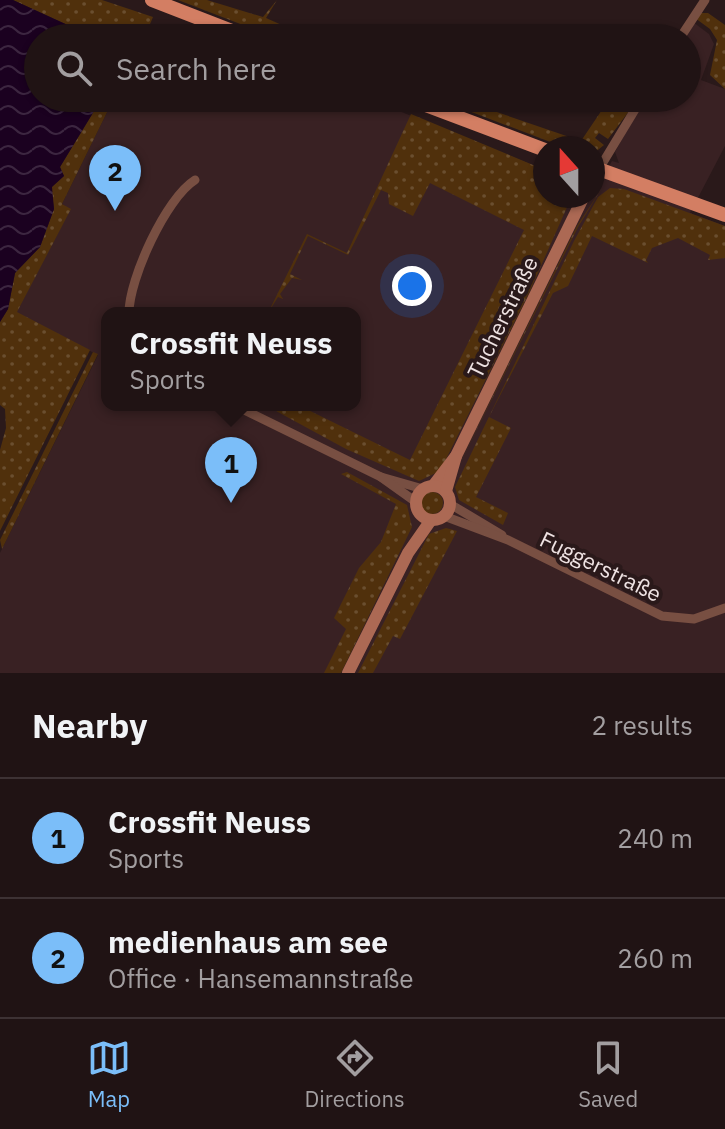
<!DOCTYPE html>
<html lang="en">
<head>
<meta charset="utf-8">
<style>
	:root { --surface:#201314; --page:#2d2022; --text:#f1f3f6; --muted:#a29ea0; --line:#3d3234; --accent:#7bbef9 }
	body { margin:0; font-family:"IBM Plex Sans",sans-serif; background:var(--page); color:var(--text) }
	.compass { position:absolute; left:533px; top:136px; width:72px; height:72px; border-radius:50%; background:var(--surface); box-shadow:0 2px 6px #0004; rotate:339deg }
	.you { position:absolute; left:412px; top:286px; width:28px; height:28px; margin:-20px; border:6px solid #fff; border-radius:50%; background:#1a73e8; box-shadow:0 0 0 12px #1a73e833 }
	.badge { display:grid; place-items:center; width:52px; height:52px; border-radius:50%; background:var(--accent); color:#111; font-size:26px; font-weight:700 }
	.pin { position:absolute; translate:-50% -66px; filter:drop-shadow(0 2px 4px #0008) }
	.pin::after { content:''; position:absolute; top:42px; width:28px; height:24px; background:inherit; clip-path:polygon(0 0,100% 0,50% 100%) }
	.popup { position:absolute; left:101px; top:307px; width:260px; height:104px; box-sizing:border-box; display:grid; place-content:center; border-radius:16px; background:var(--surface); filter:drop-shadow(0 2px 6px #0005); font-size:26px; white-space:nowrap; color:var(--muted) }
	.popup b { font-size:30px; color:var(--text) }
	.popup::after { content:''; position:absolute; left:50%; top:100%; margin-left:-16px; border:16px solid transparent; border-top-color:var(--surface) }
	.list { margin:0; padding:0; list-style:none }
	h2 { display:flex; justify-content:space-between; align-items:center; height:104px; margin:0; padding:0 32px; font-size:34px }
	h2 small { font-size:26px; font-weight:400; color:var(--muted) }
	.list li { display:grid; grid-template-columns:52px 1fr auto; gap:24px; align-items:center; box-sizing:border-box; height:120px; padding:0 32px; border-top:2px solid var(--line) }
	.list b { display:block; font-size:30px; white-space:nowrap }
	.list p { margin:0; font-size:26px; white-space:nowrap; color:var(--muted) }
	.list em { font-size:26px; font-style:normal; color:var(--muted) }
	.icon { flex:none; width:44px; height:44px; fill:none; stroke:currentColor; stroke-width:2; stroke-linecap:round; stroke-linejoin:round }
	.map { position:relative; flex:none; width:725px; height:673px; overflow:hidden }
	.search { position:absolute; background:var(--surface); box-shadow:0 2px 6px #0004; left:24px; right:24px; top:24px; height:88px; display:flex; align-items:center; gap:20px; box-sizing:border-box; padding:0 28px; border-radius:44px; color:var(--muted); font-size:30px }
	.sheet { height:344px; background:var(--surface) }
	nav { display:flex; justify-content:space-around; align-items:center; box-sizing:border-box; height:112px; border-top:2px solid var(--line); background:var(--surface); font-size:22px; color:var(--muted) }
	nav a { display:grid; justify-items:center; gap:4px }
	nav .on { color:var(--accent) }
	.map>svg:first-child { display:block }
	.built { fill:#392123; fill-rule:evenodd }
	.grass { fill:url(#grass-dots) }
	.water { fill:url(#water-waves) }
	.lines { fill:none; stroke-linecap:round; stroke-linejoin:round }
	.minor { stroke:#784f42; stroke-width:9 }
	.secondary { stroke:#ac6954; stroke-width:12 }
	.primary { stroke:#d37e63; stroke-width:14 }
	.labels { text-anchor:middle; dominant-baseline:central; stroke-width:8; stroke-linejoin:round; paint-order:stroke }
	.street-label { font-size:22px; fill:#eee2e2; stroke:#2a191a }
</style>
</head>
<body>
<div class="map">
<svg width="725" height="673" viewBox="0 0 725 673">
	<defs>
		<pattern id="grass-dots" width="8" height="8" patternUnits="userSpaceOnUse" patternTransform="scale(2)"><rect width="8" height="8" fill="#50300c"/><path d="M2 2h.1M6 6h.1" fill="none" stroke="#6a4e2f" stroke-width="1.8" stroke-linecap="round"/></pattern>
		<pattern id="water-waves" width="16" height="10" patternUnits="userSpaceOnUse" patternTransform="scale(2)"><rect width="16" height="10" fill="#1b0120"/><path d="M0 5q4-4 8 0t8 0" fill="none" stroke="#3c2640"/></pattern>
	</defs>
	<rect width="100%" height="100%" fill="#2a191a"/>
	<path class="built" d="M693,22L709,34L714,44L701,80L725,89V146L690,213L725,226V673H0V553L98,355L16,313L70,210L62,204L114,98H367L545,170V196H593L612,161L619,163L615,152L640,106L650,98H687V38H683ZM107,313H355V405H107Z"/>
	<g class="grass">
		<path d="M13,0H102L153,17L144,38H96Z"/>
		<path d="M178,0H207L263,17L277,0L266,18L311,38H277Z"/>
		<path d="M701,13H708L725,25V89L710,75L717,40L710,29L695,18Z"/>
		<path d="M102,98H114L62,204L71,209L17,312L90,350L0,531V450L6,428L5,409L0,405V322L8,309L15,273L40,247L54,209L51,187L64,176L60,167Z"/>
		<path d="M435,98H456L581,141L610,98H639L608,139L599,133L595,138L604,145L593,154V148H566Z"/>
		<path d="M411,114L545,170V196H572L529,293L440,471L419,481L346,449L265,405H298L410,460L524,230L430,183L413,216L389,204L388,193L381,190L348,255L308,236L290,274L302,280L292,278L280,294L283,299L278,297L268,313L307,234L347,253Z"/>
		<path d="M602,188L578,227L453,477L577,226Z"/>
		<path d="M610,188L624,189L725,226V258L708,260L710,255L678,238L652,248L646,260L648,263L592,236L568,286L553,293L489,417L511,428L476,497L508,513L503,525L459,500L455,487L574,241L598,197Z"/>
		<path d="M93,352L98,354L2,549L0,540Z"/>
		<path d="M347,472L407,505L412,527L341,673H324L346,629L334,618L359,568L381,542L396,504L341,474Z"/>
		<circle cx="432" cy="503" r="11"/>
		<path d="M446,528L457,531L400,639L393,636L373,673H358L429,534Z"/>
	</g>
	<path class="water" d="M0,0H13L96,38H38V98H102L60,167L64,176L52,187L54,209L40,247L15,273L8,309L0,322Z"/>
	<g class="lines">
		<g class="minor">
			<path d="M680,38L705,0"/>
			<path d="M599,169L642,98"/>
			<path d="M129,313C129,279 166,198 195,180"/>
			<path d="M234,405L381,477L423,489"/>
			<path d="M381,477L416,502"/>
			<path d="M450,504L502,535"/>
			<path d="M444,516L508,540L662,616L694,619L725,608"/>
		</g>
		<g class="secondary">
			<path d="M433,486L456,456L584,196"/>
			<circle cx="433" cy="503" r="17"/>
			<path d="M446,491L456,456"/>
			<path d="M348,673L408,553L431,520"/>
		</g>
		<g class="primary">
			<path d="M152,0L250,38"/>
			<path d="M407,98L545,150"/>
			<path d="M593,167L725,215"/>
		</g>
	</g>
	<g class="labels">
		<g class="street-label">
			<text transform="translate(502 317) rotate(-64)">Tucherstraße</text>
			<text transform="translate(601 566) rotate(26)">Fuggerstraße</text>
		</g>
	</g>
</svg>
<svg class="compass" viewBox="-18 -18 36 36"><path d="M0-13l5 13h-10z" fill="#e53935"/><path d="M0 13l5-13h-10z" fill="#a29ea0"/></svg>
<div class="you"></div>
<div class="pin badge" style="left:231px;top:503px">1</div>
<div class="popup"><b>Crossfit Neuss</b>Sports</div>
<div class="pin badge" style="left:115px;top:211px">2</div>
<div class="search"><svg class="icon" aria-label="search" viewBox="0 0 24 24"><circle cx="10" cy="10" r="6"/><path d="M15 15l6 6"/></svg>Search here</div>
</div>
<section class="sheet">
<h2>Nearby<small>2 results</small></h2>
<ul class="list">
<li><span class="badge">1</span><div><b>Crossfit Neuss</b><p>Sports</p></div><em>240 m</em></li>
<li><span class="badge">2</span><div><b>medienhaus am see</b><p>Office · Hansemannstraße</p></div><em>260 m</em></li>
</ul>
</section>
<nav>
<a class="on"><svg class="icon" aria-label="map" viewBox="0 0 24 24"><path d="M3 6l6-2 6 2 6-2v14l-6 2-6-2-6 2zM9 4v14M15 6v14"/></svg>Map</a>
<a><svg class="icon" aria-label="directions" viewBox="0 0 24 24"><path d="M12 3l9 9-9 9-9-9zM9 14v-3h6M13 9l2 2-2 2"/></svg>Directions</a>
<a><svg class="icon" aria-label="saved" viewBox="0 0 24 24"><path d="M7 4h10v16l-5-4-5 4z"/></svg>Saved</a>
</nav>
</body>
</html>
